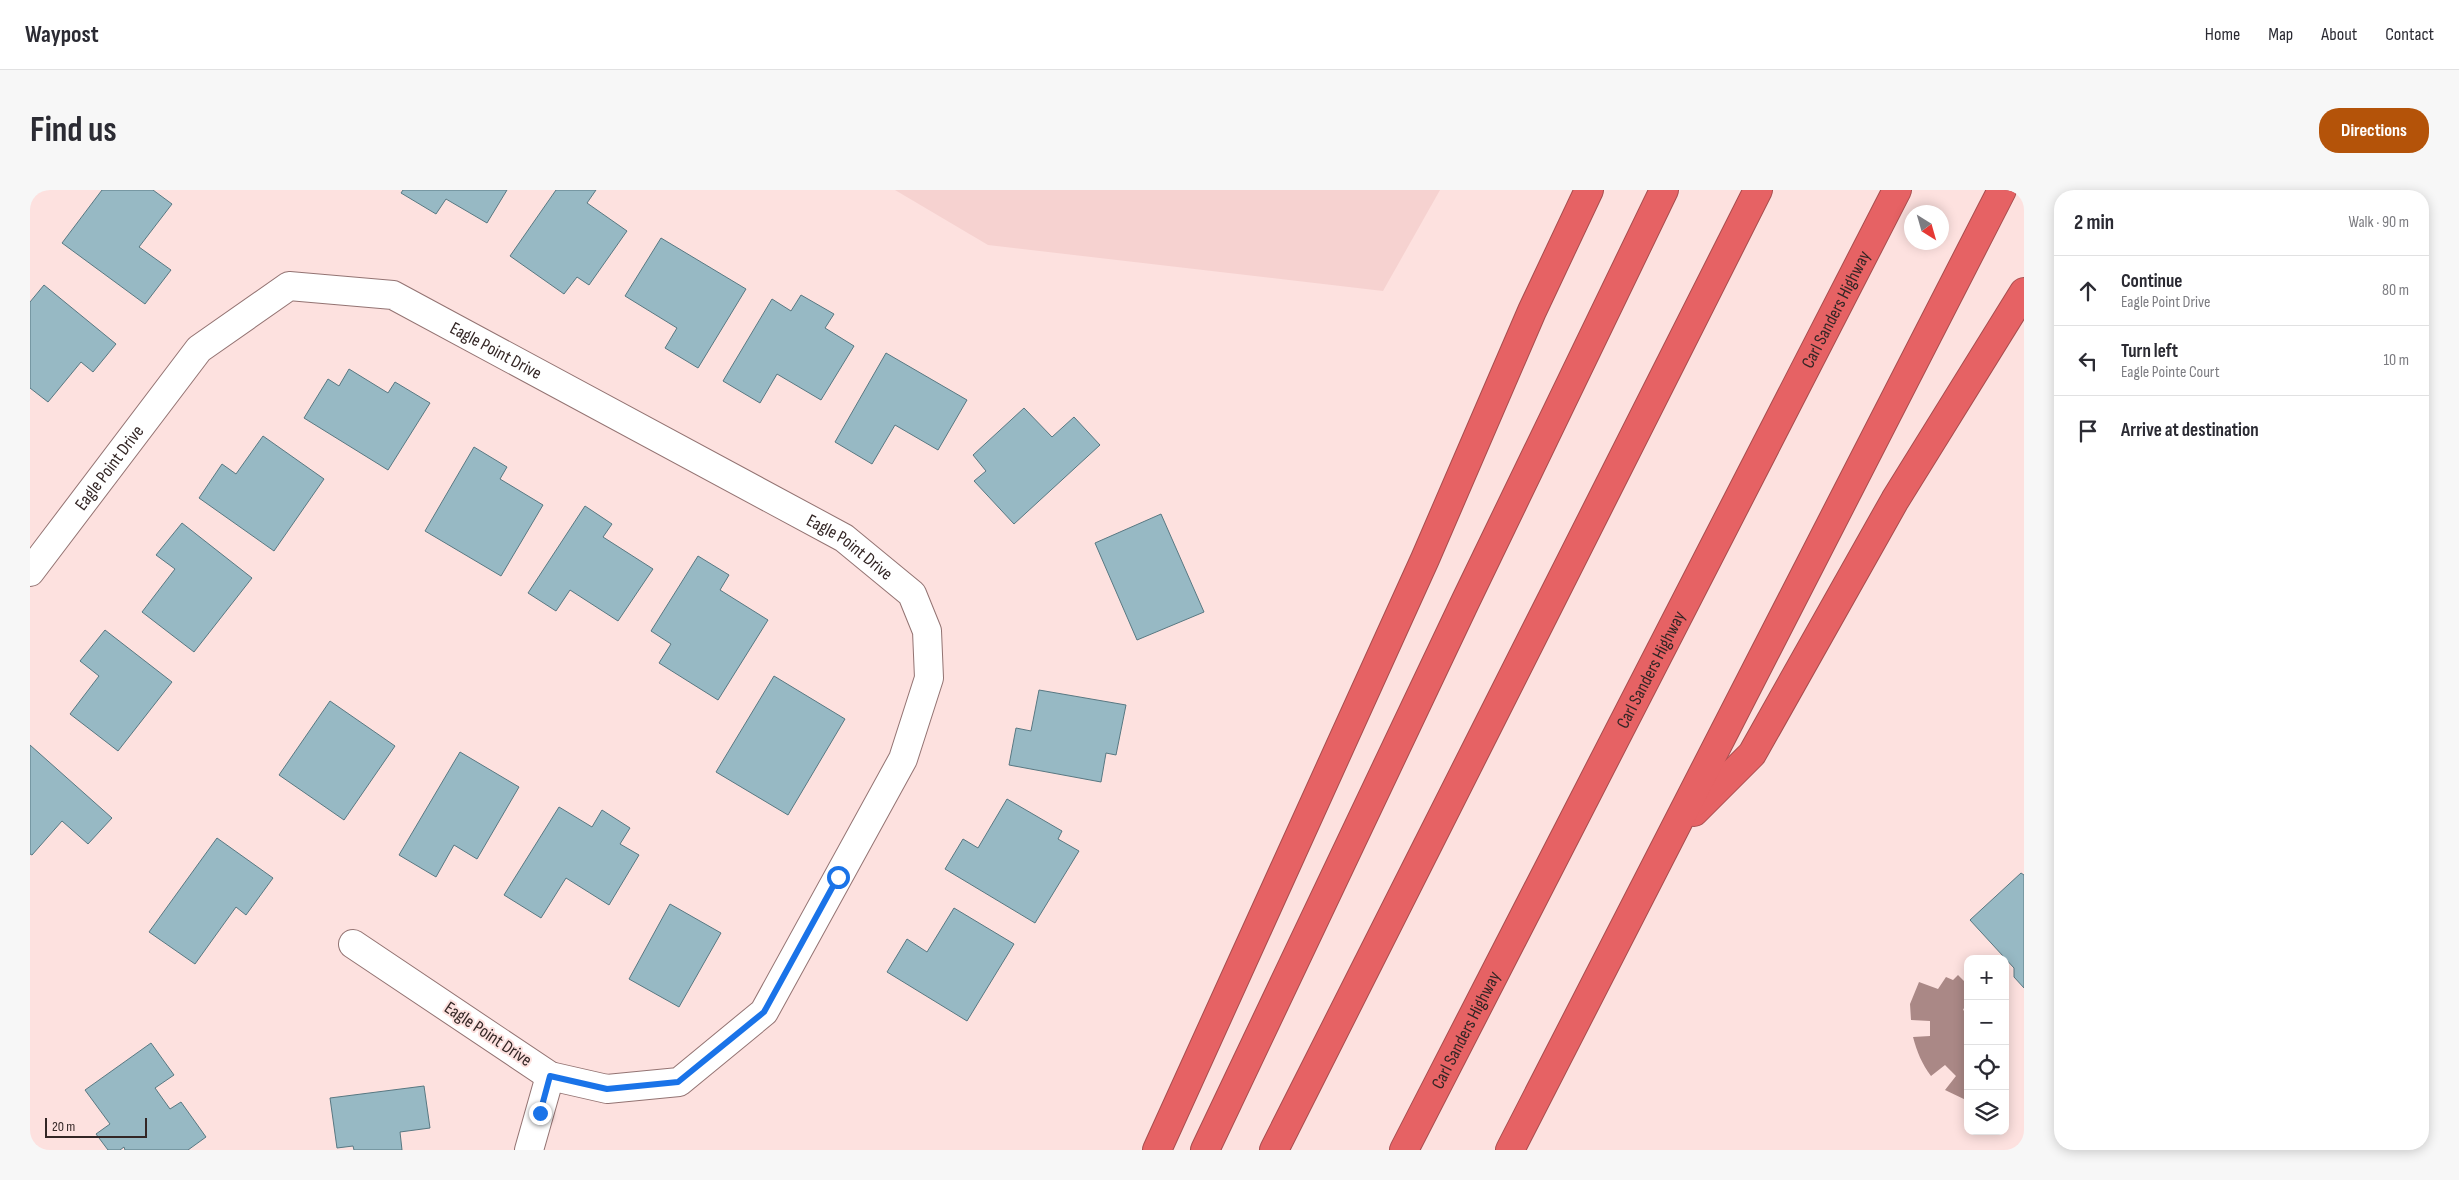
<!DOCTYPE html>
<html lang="en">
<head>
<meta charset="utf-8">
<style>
	:root { --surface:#fff; --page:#f7f7f7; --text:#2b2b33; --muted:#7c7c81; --line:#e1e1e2; --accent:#b45309 }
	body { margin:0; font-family:"Sofia Sans Condensed",sans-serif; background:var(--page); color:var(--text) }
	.controls { position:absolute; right:15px; bottom:15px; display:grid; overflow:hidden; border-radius:10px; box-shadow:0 2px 12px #0003 }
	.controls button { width:45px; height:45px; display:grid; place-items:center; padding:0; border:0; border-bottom:1px solid var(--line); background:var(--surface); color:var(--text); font:25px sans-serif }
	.compass { position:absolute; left:1874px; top:15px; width:45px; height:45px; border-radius:50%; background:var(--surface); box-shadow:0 2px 12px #0003; rotate:143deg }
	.scale { position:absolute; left:15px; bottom:12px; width:102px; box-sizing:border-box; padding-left:5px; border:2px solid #332625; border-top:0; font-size:14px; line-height:18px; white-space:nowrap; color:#332625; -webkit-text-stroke:4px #fde1df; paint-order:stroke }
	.stop { position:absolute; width:15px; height:15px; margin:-11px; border:4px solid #1a73e8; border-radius:50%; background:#fff }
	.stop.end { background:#1a73e8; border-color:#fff; box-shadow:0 1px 5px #0008 }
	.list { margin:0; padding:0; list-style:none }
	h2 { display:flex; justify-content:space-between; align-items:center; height:65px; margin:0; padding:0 20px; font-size:21px }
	h2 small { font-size:16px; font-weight:400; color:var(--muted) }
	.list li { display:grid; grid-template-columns:32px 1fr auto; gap:15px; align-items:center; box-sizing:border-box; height:70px; padding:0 20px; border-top:1px solid var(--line) }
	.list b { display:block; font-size:19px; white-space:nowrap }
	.list p { margin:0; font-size:16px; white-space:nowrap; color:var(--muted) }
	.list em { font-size:16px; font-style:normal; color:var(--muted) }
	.icon { flex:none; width:28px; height:28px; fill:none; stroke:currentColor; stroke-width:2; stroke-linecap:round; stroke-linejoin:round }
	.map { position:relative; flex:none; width:1994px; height:960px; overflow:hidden; border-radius:20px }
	header { display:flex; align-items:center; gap:30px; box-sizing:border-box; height:70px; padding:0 25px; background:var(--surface); border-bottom:1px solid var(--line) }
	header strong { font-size:24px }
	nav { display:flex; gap:28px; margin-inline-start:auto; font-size:18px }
	.intro { display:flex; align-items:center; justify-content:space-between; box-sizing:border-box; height:120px; padding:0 30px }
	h1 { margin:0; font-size:35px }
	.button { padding:12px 22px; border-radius:20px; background:var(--accent); color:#fff; font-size:18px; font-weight:700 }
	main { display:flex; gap:30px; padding:0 30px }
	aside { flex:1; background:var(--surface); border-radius:20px; box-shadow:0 2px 12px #0003 }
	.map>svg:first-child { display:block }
	.built { fill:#f6d2d0 }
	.water { fill:#aa8886 }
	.building { fill:#97b9c4; stroke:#587882 }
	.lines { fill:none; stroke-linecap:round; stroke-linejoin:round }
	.minor-casing { stroke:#937372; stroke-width:30 }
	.highway-casing { stroke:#a74d4e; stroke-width:30 }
	.minor { stroke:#fff; stroke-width:28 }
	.highway { stroke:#e66264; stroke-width:28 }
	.route { stroke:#1a73e8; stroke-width:6 }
	.labels { text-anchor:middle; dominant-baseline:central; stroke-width:4; stroke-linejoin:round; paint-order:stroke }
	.street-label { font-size:18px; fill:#332625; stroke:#fde1df }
</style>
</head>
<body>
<header>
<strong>Waypost</strong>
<nav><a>Home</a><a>Map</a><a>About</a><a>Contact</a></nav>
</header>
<div class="intro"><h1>Find us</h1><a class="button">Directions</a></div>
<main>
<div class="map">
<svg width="1994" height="960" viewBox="0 0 1994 960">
	<rect width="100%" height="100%" fill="#fde1df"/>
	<path class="built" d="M865,0H1410L1353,101L958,55Z"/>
	<path class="water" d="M1928,785L1938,795L1935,804L1938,810L1933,820L1938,823V911L1915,900L1926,886L1915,875L1901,886C1892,874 1887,862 1883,847L1900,846V831L1881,830L1880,814L1889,792L1908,799L1916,787L1923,790Z"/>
	<g class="building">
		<path d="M72,0H123L142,14L109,57L141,80L115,114L32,53Z"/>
		<path d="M373,0H477L457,33L416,9L406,24L371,3Z"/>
		<path d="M526,0H566L557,13L597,41L559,95L547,87L534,104L480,66Z"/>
		<path d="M631,48L716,99L668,178L635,158L647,138L595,106Z"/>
		<path d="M14,95L86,154L63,182L51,172L18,212L0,198V112Z"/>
		<path d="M771,105L804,124L795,138L824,156L791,210L747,184L730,213L693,191L742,109L761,121Z"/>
		<path d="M856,163L937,210L908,260L865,235L842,274L805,252Z"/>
		<path d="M319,179L358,203L365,192L400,213L358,280L274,228L298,189L309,196Z"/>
		<path d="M994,218L1022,247L1044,227L1070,255L984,334L944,291L956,281L943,265Z"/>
		<path d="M233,246L294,289L244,361L169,308L192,274L206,284Z"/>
		<path d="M444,257L477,277L470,289L513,315L471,386L395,341Z"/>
		<path d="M555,316L582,334L573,347L623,379L588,431L540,400L526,421L498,403Z"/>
		<path d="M1131,324L1174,422L1107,450L1065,353Z"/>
		<path d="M152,333L222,388L164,462L112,422L145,379L126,365Z"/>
		<path d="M668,366L699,385L690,400L738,430L688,510L629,473L641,454L621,441Z"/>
		<path d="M75,440L142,492L88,561L40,524L69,486L50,471Z"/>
		<path d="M744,486L815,529L758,625L686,582Z"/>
		<path d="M1009,500L1096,515L1086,565L1076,563L1071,592L979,575L986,538L1001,541Z"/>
		<path d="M300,511L365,556L314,630L249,585Z"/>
		<path d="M0,555L82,628L58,654L32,631L2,665L0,664Z"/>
		<path d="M430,562L489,597L447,669L424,655L406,687L369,665Z"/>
		<path d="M977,609L1032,641L1028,649L1049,661L1005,733L915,679L933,649L948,658Z"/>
		<path d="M529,617L562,637L572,620L600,638L590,654L609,665L579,715L536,688L511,728L474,705Z"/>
		<path d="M187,648L243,688L216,725L206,717L165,774L119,742Z"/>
		<path d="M1991,683L1994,685V798L1984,787V778L1940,730Z"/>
		<path d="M640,714L691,743L649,817L599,789Z"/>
		<path d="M924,718L984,754L937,831L857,782L877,749L897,762Z"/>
		<path d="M121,853L144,885L125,898L140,919L151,912L176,947L158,960H95L94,957L90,960H78L66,944L80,934L55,900Z"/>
		<path d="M394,896L400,938L370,942L372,960H324L323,956L307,958L300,908Z"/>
	</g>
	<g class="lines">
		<g class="minor-casing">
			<g id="minor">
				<path id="s1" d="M0,382L169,159L259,96L363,105L814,348L882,404L897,441L899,488L873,569L734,822L649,892L577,899L520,886L323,754"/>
				<path d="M499,960L520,886"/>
			</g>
		</g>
		<g class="highway-casing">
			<g id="highway">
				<path d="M1664,622L1722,564L1865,310L1994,102"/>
				<path d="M1127,960L1395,369L1502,121L1559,0"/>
				<path d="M1175,960L1436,410L1634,0"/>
				<path d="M1244,960L1728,0"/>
				<path id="s2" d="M1374,960L1867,0"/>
				<path d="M1480,960L1972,0"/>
			</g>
		</g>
		<use href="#minor" class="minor"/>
		<use href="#highway" class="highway"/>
	</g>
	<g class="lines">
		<path class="route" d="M510,923L520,886L577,899L648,892L734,822L808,687"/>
	</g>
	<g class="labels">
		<g class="street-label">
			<text stroke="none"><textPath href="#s2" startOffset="945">Carl Sanders Highway</textPath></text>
			<text stroke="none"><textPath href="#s1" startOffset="611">Eagle Point Drive</textPath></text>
			<text stroke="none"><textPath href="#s1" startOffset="131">Eagle Point Drive</textPath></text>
			<text stroke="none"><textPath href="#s1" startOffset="1016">Eagle Point Drive</textPath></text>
			<text stroke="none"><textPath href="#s2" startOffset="540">Carl Sanders Highway</textPath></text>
			<text stroke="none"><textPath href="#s2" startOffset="135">Carl Sanders Highway</textPath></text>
			<text transform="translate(458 844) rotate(34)">Eagle Point Drive</text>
		</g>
	</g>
</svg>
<div class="controls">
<button>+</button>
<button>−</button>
<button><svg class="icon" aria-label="locate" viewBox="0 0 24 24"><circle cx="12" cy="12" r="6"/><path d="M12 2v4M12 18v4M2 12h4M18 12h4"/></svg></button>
<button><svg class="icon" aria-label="layers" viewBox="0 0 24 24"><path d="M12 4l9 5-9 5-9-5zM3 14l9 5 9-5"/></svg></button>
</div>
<svg class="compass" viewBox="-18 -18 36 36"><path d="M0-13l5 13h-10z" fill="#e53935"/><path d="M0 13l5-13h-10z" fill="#7c7c81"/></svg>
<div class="scale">20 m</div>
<div class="stop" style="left:808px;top:687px"></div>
<div class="stop end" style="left:510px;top:923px"></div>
</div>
<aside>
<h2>2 min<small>Walk · 90 m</small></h2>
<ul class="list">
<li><svg class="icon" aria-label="ahead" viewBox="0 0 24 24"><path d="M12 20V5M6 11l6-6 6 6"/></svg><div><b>Continue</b><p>Eagle Point Drive</p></div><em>80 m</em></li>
<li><svg class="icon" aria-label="left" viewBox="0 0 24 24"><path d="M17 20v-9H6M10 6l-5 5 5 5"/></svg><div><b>Turn left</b><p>Eagle Pointe Court</p></div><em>10 m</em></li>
<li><svg class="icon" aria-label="arrive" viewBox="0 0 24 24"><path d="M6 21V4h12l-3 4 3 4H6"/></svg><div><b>Arrive at destination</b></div></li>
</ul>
</aside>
</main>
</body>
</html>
